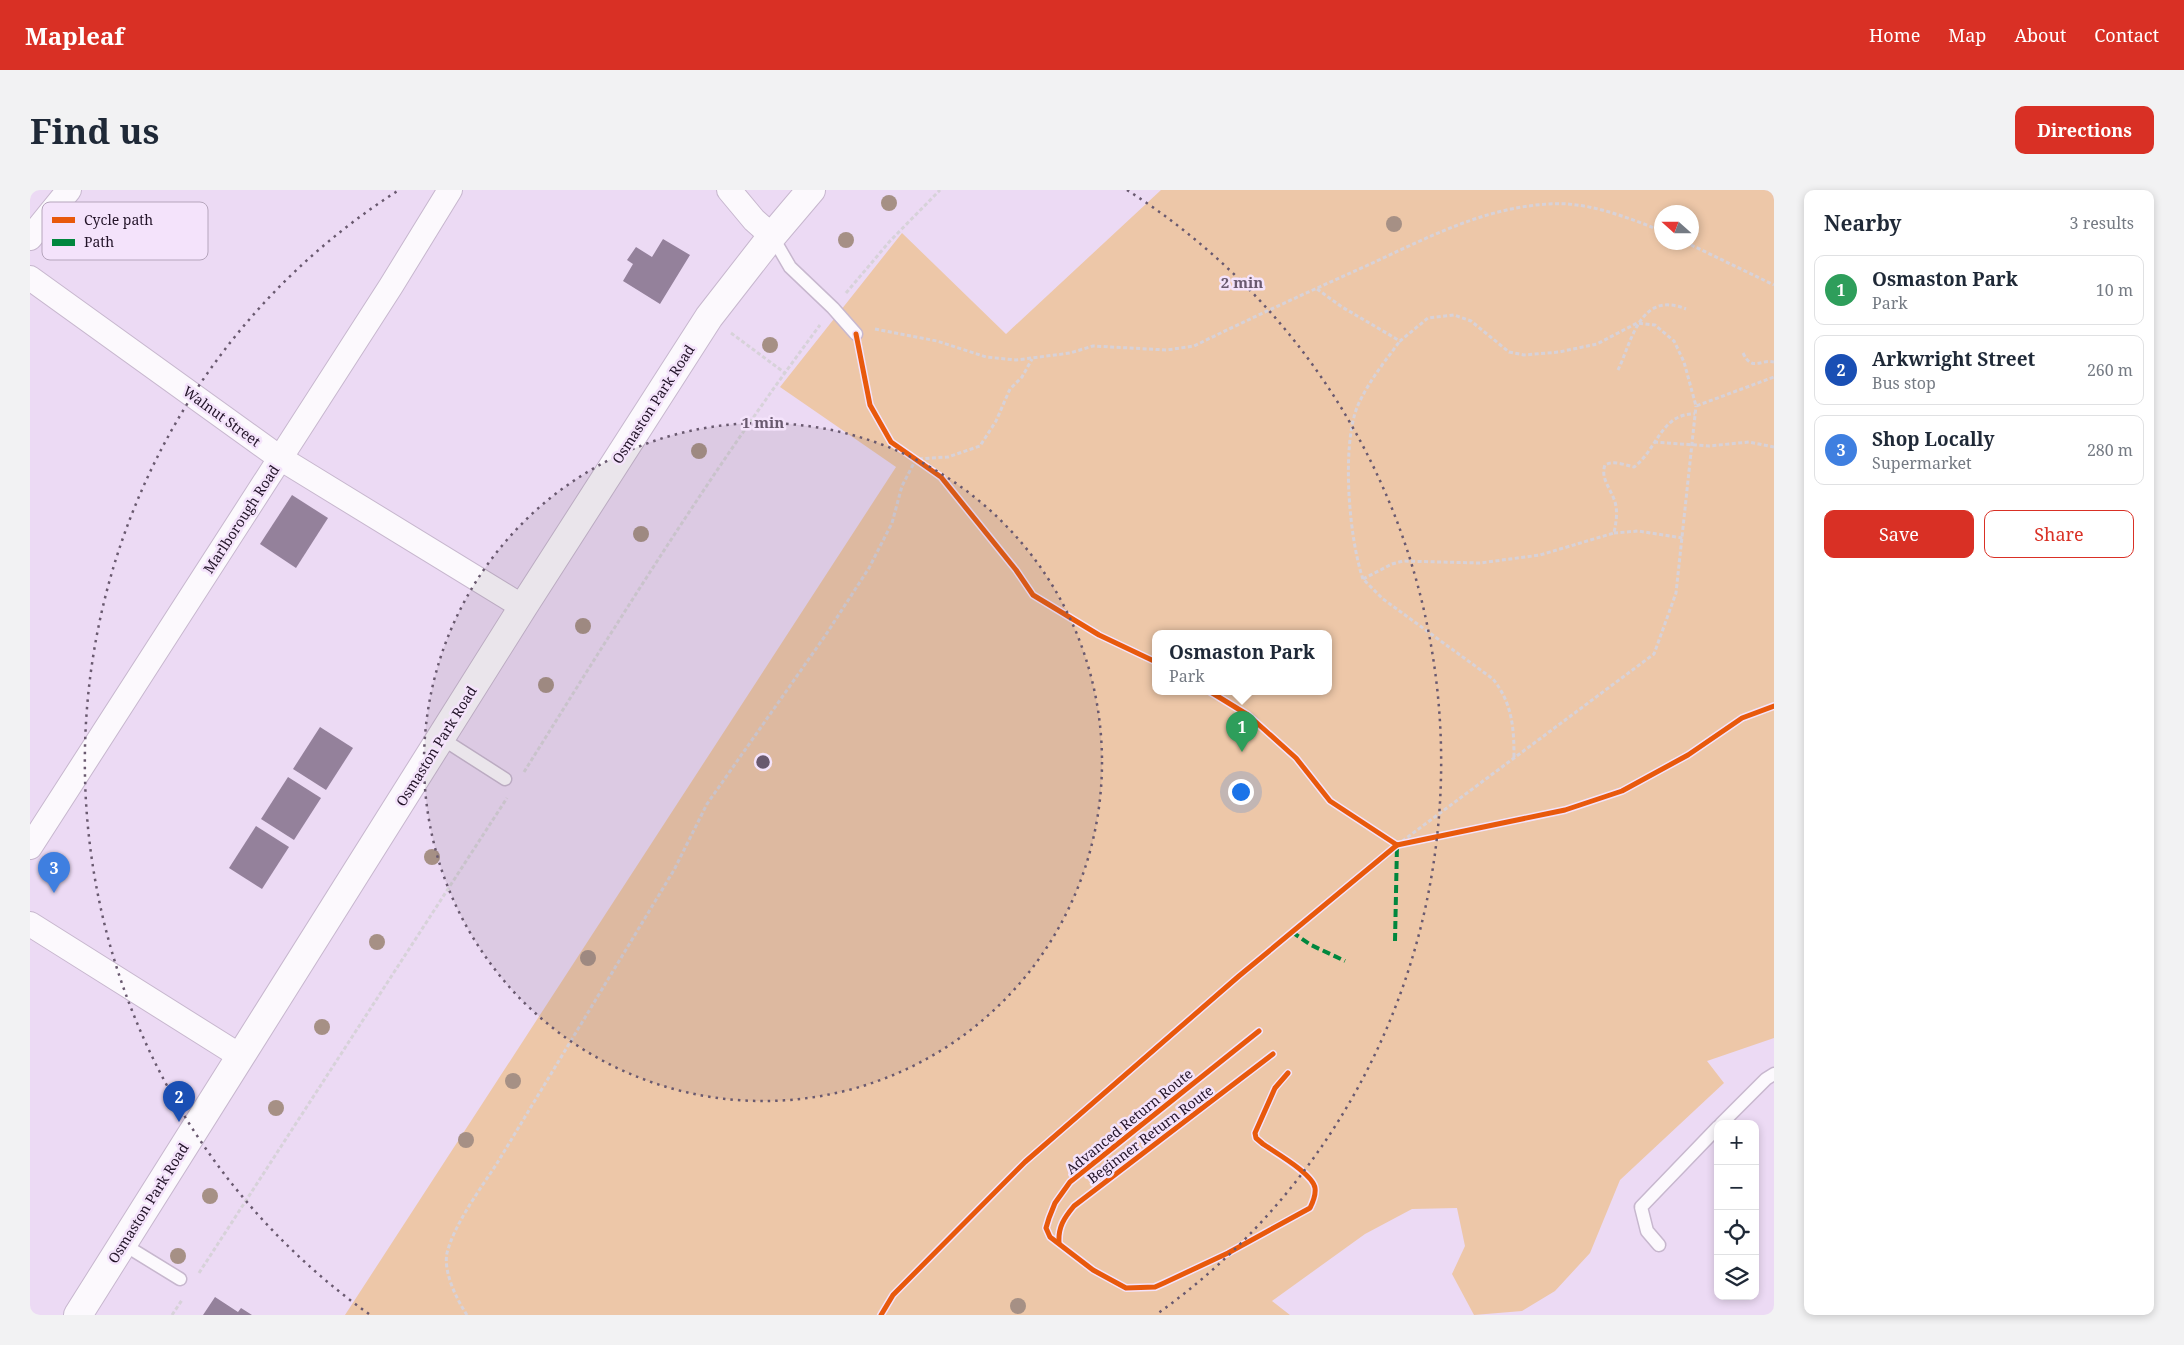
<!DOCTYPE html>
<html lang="en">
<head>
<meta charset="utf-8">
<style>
	:root { --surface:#fff; --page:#f2f2f3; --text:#1f2937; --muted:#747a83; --line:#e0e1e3; --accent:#d93025 }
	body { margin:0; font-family:"Noto Serif",serif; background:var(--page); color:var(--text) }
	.controls { position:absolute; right:15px; bottom:15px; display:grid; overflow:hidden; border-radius:10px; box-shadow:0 2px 8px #0003 }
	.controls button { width:45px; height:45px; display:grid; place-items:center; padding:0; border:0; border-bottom:1px solid var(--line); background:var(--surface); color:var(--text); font:25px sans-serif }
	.compass { position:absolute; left:1624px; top:15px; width:45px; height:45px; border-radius:50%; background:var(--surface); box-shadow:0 2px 8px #0003; rotate:291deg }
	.you { position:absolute; left:1210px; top:601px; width:18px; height:18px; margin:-12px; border:4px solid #fff; border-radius:50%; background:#1a73e8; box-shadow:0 0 0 8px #1a73e833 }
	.badge { display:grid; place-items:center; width:32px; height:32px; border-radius:50%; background:var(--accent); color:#fff; font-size:16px; font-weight:700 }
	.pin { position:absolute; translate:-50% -41px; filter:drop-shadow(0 1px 2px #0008) }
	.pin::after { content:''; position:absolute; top:26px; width:18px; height:15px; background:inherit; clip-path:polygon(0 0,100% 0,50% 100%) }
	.popup { position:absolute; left:1122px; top:440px; width:180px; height:65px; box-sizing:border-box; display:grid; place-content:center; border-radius:10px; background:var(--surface); filter:drop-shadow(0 1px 4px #0005); font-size:16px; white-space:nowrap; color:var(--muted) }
	.popup b { font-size:19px; color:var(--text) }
	.popup::after { content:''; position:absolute; left:50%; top:100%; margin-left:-10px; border:10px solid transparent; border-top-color:var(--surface) }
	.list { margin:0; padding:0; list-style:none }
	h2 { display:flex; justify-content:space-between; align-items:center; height:65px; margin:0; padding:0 20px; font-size:21px }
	h2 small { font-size:16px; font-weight:400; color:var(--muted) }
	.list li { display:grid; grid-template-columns:32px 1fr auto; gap:15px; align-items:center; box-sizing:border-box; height:70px; margin:0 10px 10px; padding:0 10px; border:1px solid var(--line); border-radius:10px }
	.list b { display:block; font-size:19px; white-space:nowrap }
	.list p { margin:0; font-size:16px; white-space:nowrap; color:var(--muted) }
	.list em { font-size:16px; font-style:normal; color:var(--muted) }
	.actions { display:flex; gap:10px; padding:15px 20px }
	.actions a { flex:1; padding:11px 0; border:1px solid var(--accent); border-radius:10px; text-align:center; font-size:18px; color:var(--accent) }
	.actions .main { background:var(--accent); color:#fff }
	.icon { flex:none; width:28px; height:28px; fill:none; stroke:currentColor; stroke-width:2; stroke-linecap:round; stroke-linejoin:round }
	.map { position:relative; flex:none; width:1744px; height:1125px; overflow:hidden; border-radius:10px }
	header { display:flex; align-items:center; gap:30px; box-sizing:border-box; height:70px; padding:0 25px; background:var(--accent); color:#fff }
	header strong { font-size:24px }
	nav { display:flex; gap:28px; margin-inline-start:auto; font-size:18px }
	.intro { display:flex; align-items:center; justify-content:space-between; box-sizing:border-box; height:120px; padding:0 30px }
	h1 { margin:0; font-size:35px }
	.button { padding:12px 22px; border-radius:10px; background:var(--accent); color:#fff; font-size:18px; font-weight:700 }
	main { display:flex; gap:30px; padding:0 30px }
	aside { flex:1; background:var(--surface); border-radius:10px; box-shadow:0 2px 8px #0003 }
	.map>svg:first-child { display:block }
	.green { fill:#edc7a8; fill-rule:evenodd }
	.building { fill:#94819b }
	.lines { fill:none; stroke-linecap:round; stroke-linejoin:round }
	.service-casing { stroke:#c7b7ce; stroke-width:15 }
	.minor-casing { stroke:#c7b7ce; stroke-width:26 }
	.trunk-casing { stroke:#c7b7ce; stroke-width:30 }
	.path { stroke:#d7d2d9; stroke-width:3; stroke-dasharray:4 2.5; stroke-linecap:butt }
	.service { stroke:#fcf9fd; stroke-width:12 }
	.minor { stroke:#fcf9fd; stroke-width:24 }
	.trunk { stroke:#fcf9fd; stroke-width:28 }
	.quiet { stroke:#00873e; stroke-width:4; stroke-dasharray:8 4; stroke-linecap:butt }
	.cycleway-casing { stroke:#f4e3fb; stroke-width:8 }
	.cycleway { stroke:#e8590c; stroke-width:5 }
	.tree { fill:#a69085 }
	.ring { fill:none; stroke:#69596f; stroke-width:2.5; stroke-dasharray:2.5 5 }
	.labels { text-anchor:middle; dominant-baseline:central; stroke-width:5; stroke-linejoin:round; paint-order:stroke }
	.street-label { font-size:14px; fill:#221328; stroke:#f4e3fb }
	.key { fill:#f4e3fb; stroke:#b5a5bc; stroke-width:1 }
	.key-label { font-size:14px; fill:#221328 }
	.centre { fill:#69596f; stroke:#f4e3fb; stroke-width:2.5 }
	.ring-label { font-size:15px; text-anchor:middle; font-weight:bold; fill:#69596f; stroke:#f4e3fb; stroke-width:5; stroke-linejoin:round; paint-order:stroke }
</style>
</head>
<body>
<header>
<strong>Mapleaf</strong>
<nav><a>Home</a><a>Map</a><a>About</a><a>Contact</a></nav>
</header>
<div class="intro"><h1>Find us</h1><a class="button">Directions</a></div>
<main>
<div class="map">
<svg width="1744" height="1125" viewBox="0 0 1744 1125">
	<rect width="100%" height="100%" fill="#ecdaf4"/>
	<path class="green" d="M1131,0H1744V848L1677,871L1694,893L1590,990L1560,1063L1525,1101L1492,1121L1444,1125L1422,1084L1435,1056L1427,1018L1382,1019L1335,1044L1242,1111L1260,1125H315L866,277L750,197L872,43L976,144ZM1632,22H1662V52H1632ZM1126,443H1298V501H1126Z"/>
	<g class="building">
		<path d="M633,49L660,65L630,114L593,91L603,74L597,70L606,57L622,67Z"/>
		<path d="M262,305L298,328L266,378L230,354Z"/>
		<path d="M290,537L323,558L296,600L263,579Z"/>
		<path d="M258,587L291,608L264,650L231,629Z"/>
		<path d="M226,636L259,657L232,699L199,678Z"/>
		<path d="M185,1107L208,1122L211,1118L222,1125H173Z"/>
	</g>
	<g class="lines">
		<g class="service-casing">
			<g id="service">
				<path d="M742,46L760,77L803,118L826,144"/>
				<path d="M411,548L475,589"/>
				<path d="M1691,934L1736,889L1744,884"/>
				<path d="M93,1054L150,1089"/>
				<path d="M1629,1055L1617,1041L1611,1017L1688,937"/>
			</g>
		</g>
		<g class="minor-casing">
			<g id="minor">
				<path d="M699,0L724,30L742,46"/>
				<path d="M0,48L39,0"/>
				<path d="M0,88L250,268L493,417"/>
				<path d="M0,657L361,96L420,0"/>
				<path d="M0,734L210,866"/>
			</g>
		</g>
		<g class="trunk-casing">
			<path id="trunk" d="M48,1125L493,417L679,127L742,46L781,0"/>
		</g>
		<g class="path">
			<path d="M1655,52L1744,95"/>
			<path d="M1287,99L1312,117L1370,151L1398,128L1424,125L1441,131L1479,162L1494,165L1529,162L1567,154L1607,133L1625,135L1644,151L1654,172L1666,216L1744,187"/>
			<path d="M816,103L860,51L910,0"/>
			<path d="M845,139L907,151L956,167L986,170L1040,163L1063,156L1137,160L1164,156C1221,128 1278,102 1336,76C1395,49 1452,18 1518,14C1557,11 1596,27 1632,41"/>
			<path d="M701,143L755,183"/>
			<path d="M1713,163C1722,182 1730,169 1744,172"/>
			<path d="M1588,180C1602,151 1610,100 1656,119"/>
			<path d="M1624,252L1679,256L1719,252L1744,257"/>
			<path d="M1584,343L1608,341L1653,348"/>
			<path d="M1333,389C1319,349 1311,254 1328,215C1339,191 1355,171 1370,151"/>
			<path d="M1484,567C1484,537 1482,513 1463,489L1353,409L1333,389L1362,374L1373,371L1450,373L1510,365L1584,343C1586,333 1588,322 1585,312C1581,299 1570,288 1575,275C1583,270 1595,275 1604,277C1627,260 1631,223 1665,224"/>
			<path d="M494,582C589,430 683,278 790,135"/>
			<path d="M1367,655L1624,464L1646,403L1666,216"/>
			<path d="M169,1083L477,608"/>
			<path d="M142,1125L152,1110"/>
			<path d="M437,1125C427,1110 413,1082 417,1063C424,1035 450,999 466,975L644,680L677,614L795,446L839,378L862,333L872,296L886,269L918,267L950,256L966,231L980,199L992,187L1002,169"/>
		</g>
		<use href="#service" class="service"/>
		<use href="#minor" class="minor"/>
		<use href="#trunk" class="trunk"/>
		<g class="quiet">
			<path d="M1262,742L1281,755L1315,771"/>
			<path d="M1365,751L1367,655"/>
		</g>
		<g class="cycleway-casing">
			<g id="cycleway">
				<path d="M826,144L840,215L861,252L911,287L986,380L1003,405L1069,445L1126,472"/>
				<path d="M1179,501L1218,525L1266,568L1300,611L1367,655L1535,620L1592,601L1658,565L1712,528L1744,516"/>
				<path d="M1229,841L1040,992L1025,1013L1019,1028L1016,1038L1020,1047L1063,1080L1096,1098L1125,1097L1134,1093L1198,1063L1280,1018C1283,1012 1286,1005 1285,998C1283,984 1246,963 1233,954L1226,948L1225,943L1245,898L1258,883"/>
				<path d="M1029,1053C1028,1037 1034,1028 1044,1016L1243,864"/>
				<path d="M851,1125L863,1105L995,972L1209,786L1367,655"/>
			</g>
		</g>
		<use href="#cycleway" class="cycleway"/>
	</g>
	<g class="tree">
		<circle cx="859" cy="13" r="8"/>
		<circle cx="1364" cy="34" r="8"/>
		<circle cx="816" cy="50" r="8"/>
		<circle cx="740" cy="155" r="8"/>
		<circle cx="669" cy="261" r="8"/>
		<circle cx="611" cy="344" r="8"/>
		<circle cx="553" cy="436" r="8"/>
		<circle cx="516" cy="495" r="8"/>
		<circle cx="402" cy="667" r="8"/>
		<circle cx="347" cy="752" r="8"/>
		<circle cx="558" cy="768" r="8"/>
		<circle cx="292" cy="837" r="8"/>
		<circle cx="483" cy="891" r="8"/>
		<circle cx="246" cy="918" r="8"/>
		<circle cx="436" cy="950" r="8"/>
		<circle cx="180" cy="1006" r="8"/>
		<circle cx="148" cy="1066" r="8"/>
		<circle cx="988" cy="1116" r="8"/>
	</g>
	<circle cx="733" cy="572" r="339" fill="#69596f" fill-opacity=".12"/>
	<g class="ring">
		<circle cx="733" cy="572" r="339"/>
		<path d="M339 1124A678 678 0 0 1 369 0M1097 0A678 678 0 0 1 1127 1124"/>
	</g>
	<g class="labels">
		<g class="street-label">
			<text transform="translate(623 214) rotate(-57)">Osmaston Park Road</text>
			<text transform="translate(192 226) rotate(36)">Walnut Street</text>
			<text transform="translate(211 329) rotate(-57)">Marlborough Road</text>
			<text transform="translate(406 556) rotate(-58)">Osmaston Park Road</text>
			<text transform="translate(1099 931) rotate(-39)">Advanced Return Route</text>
			<text transform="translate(1120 944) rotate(-37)">Beginner Return Route</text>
			<text transform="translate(118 1013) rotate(-58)">Osmaston Park Road</text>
		</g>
	</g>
	<rect x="12" y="12" width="166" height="58" rx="8" class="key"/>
	<rect x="22" y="27" width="23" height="6" fill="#e8590c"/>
	<rect x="22" y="49" width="23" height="7" fill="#00873e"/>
	<g class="key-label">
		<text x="54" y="35">Cycle path</text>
		<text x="54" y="57">Path</text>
	</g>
	<circle cx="733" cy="572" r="8" class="centre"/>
	<g class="ring-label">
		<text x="1212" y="98">2 min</text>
		<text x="733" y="238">1 min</text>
	</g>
</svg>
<div class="controls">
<button>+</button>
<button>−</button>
<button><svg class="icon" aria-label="locate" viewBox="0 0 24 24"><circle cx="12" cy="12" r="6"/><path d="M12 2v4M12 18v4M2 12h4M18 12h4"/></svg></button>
<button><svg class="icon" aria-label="layers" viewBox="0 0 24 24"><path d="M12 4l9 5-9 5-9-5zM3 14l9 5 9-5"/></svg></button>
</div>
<svg class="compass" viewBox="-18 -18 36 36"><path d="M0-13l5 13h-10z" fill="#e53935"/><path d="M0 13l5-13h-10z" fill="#747a83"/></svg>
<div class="you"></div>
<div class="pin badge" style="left:1212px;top:562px;background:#2e9e5b">1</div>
<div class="popup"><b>Osmaston Park</b>Park</div>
<div class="pin badge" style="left:149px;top:932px;background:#1a4fb4">2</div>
<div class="pin badge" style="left:24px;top:703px;background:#3f7fe0">3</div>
</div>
<aside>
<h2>Nearby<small>3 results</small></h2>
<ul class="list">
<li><span class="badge" style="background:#2e9e5b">1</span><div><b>Osmaston Park</b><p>Park</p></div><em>10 m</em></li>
<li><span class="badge" style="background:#1a4fb4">2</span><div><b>Arkwright Street</b><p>Bus stop</p></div><em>260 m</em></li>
<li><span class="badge" style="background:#3f7fe0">3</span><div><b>Shop Locally</b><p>Supermarket</p></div><em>280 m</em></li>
</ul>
<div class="actions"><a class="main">Save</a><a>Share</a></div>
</aside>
</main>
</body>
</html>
